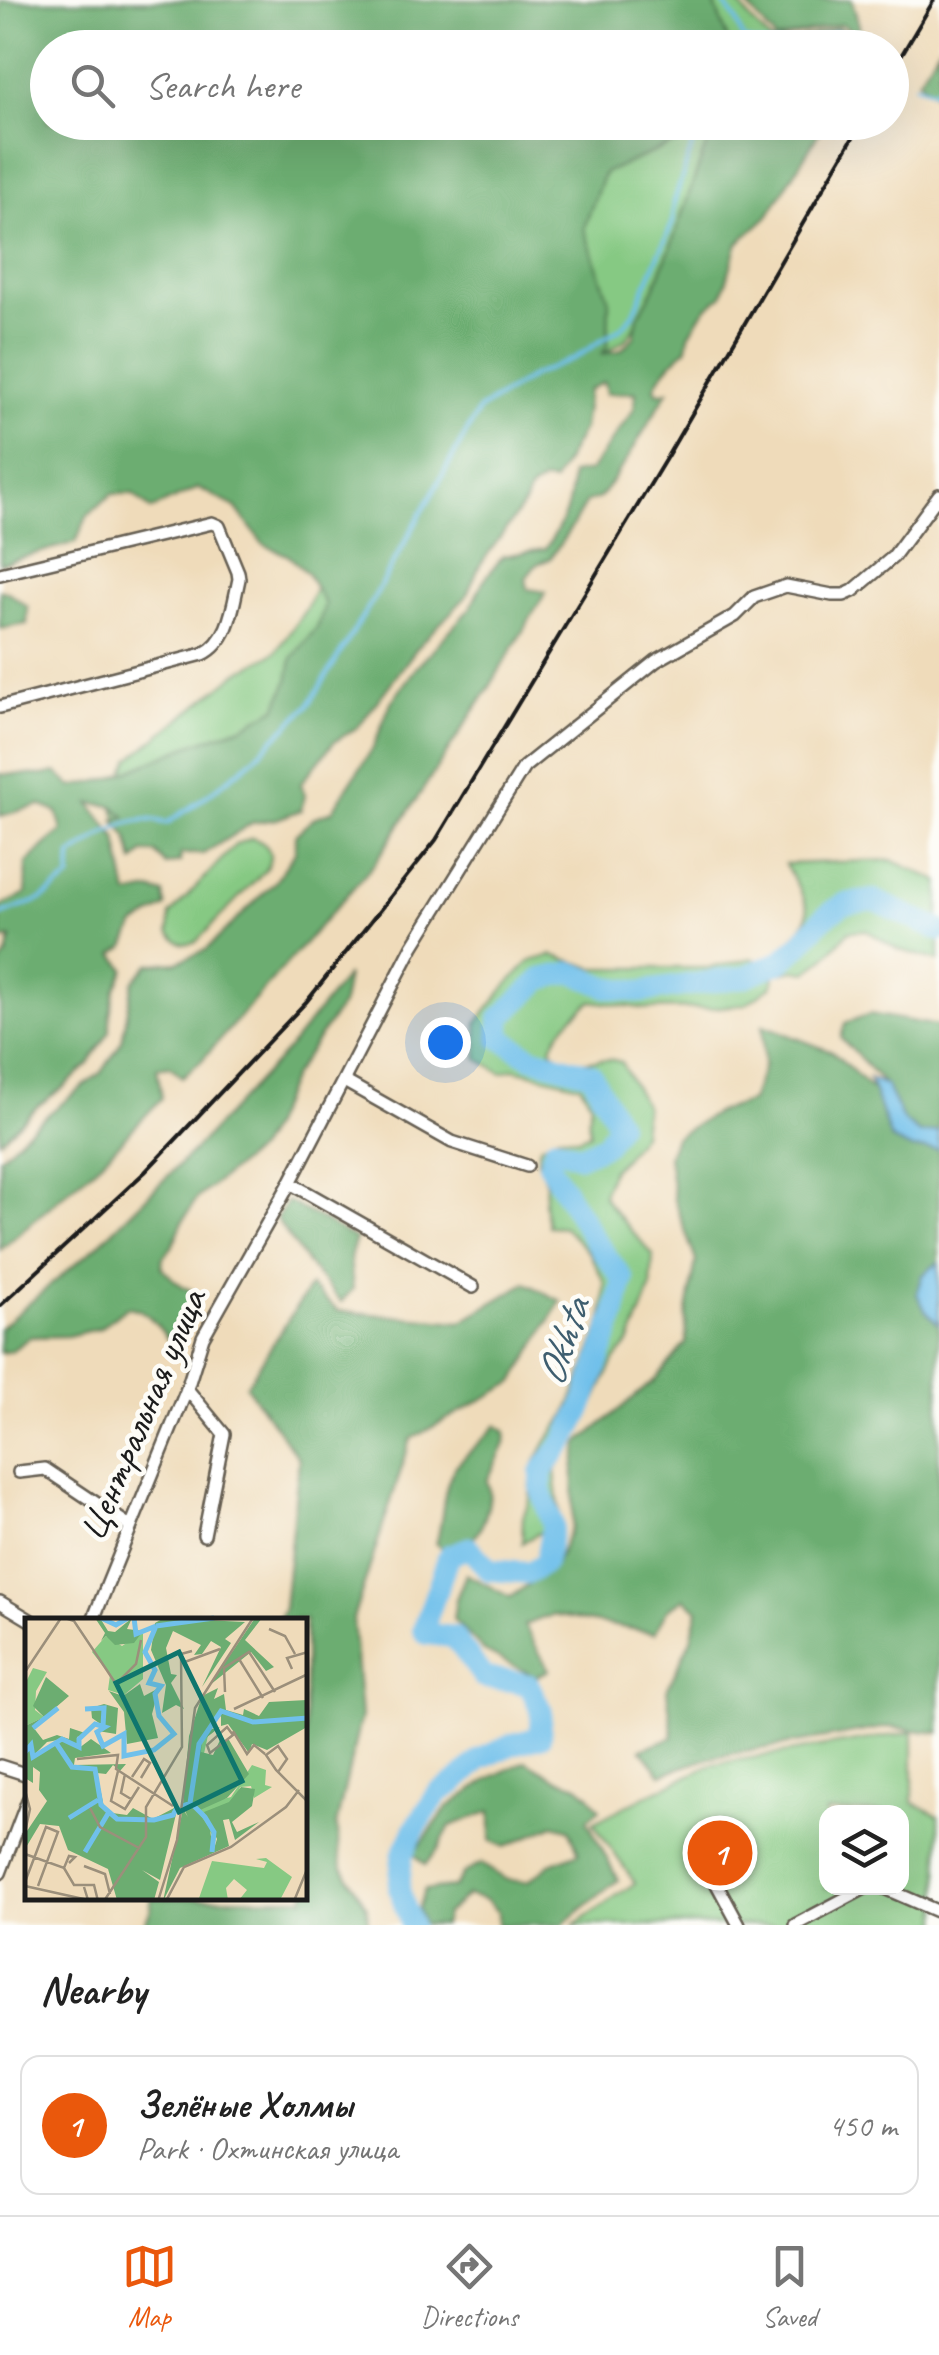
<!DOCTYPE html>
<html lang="en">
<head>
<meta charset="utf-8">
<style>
	:root { --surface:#fff; --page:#f2f2f2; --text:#222; --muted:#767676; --line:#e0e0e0; --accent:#ea580c }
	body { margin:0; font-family:Caveat,sans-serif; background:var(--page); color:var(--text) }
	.controls { position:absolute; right:30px; bottom:30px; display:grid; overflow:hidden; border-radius:20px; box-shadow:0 10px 40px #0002 }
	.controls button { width:90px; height:90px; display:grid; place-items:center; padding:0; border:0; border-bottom:2px solid var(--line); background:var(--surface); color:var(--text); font:50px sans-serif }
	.you { position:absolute; left:445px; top:1042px; width:35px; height:35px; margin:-25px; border:8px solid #fff; border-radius:50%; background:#1a73e8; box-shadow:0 0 0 15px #1a73e833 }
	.badge { display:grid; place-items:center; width:65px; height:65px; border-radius:50%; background:var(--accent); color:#fff; font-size:32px; font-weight:700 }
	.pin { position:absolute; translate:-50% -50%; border:5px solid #fff; box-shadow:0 2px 10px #0006 }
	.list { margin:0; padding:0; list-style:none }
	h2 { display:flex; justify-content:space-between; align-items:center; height:130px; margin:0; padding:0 40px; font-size:42px }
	h2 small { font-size:32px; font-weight:400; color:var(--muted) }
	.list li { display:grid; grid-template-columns:65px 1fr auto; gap:30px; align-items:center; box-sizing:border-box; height:140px; margin:0 20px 20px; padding:0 20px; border:2px solid var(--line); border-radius:20px }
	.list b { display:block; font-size:38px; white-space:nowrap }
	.list p { margin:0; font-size:32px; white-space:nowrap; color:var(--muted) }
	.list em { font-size:32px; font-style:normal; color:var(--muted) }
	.icon { flex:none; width:55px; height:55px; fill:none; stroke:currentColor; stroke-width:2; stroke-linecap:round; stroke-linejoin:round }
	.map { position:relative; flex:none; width:939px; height:1925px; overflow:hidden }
	.search { position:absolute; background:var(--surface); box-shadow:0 10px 40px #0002; left:30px; right:30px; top:30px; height:110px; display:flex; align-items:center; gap:25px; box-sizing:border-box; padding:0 35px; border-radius:55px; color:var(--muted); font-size:38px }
	.sheet { height:290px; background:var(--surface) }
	nav { display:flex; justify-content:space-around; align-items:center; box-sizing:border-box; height:140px; border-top:2px solid var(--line); background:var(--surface); font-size:28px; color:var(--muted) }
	nav a { display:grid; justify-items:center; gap:5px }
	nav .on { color:var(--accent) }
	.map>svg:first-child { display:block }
	.green { fill:#86c983; stroke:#517250; stroke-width:2.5; fill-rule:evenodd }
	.forest { fill:#6cad71; stroke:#446446; stroke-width:2.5 }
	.water { fill:#70c0eb; stroke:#466e84; stroke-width:2.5 }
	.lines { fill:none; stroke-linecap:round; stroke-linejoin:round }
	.stream { stroke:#70c0eb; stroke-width:4 }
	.river { stroke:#70c0eb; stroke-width:22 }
	.street-casing { stroke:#665f53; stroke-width:16 }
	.street { stroke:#fff; stroke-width:11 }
	.rail { stroke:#1c1c1c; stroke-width:4 }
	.labels { text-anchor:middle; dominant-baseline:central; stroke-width:9; stroke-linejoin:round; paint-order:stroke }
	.street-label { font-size:40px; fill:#1c1c1c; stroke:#fdfcf7 }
	.water-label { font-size:42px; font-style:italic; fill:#3e5e6f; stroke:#fdfcf7 }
	.inset-river { fill:none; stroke:#70c0eb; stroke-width:5 }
	.inset-road { fill:none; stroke:#9b8f7b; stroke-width:2.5 }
	.view { fill:#0f766e; fill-opacity:0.15; stroke:#0f766e; stroke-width:5 }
	.inset-edge { fill:none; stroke:#1c1c1c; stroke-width:5 }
</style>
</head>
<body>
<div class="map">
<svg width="939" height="1925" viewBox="0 0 939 1925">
	<rect width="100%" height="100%" fill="#fdfcf7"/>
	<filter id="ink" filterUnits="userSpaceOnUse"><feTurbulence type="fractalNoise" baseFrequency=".01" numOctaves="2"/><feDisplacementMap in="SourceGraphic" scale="20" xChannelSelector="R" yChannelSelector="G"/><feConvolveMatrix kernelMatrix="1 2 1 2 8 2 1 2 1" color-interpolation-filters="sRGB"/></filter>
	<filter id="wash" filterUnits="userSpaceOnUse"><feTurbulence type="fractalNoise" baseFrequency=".0048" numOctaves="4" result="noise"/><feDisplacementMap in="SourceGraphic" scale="40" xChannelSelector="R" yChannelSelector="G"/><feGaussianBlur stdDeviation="2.25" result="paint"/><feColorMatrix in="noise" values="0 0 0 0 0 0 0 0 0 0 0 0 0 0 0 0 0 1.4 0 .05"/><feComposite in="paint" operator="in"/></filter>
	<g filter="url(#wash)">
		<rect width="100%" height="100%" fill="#efdbba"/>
		<g class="green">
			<path d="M457,0H736L751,20L770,41H792L838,28L853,34L856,44L836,42L816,48H455Z"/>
			<path d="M485,123H726L657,298L626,339L576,373L349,683L120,824L110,800L130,759L236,674L276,652L306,609L331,552Z"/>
			<path d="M252,838C268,843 275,853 266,869L197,941C185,947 178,943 169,933L170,915L236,844Z"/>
			<path d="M891,860L939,881V961L897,949L866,930L849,931L826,957L807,972L794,970L775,974L772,986L746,1004L713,1008L647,1009L592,1001C574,1015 558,1028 551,1050C556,1053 561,1058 567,1060C585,1066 600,1055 621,1062L645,1106L642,1134L624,1158L612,1169L603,1195C616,1217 637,1235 653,1255L651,1288L630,1342L614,1361L582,1430L555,1471L560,1518C550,1529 534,1535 522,1543L523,1517L530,1499L532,1469L547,1441L567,1414L603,1320L605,1283L589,1253L564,1227L548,1226L544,1204L546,1183L538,1160L540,1146L558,1135L578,1138L590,1133L588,1119L591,1102L580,1085L514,1069L502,1073L478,1059L477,1023L506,986L530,961L553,955L594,968H710L752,958L768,967C777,945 811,931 807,908C805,896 791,876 785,864Z"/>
			<path d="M913,1732V1802L939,1816V1925H574L635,1883L593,1823L645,1796L713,1764ZM826,1812H902V1888H826Z"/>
		</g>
		<g class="forest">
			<path d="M713,0L727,37L728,47L48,48V122L694,123L675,143L604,173L584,228L609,300L608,346L602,354L621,350L634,337L638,316L654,288L670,248L704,151L717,123H825L768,216L738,243L722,296L706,308L698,320L689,335L687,349C677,356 658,376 655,388L658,393L668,391L626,461L600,498L586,502L573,525L550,559L537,564L526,578L528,589L546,592L489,688L375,863L201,1061L182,1077L170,1066L157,1068L162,1098L102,1161L0,1250V1157L32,1127L103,1071L122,1041L133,982L149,964L177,962L206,950L275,882L295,852V835L315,817L332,811L373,748L391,702L416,668L471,607L483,581L503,556L545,549C563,523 572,506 571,474L590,471L634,409L636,392L606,394L604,382L588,390L583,429L554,482L542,481L529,491L525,503L480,565L466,597L420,644L358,727L334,742L301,783L305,796L301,810L277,819L252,823L203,854H181L180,862L166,865L156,853H143L134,862L128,838L114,820L125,817L113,806L90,803L117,839L128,895L151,890L164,894L166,907L135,925L125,947L114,954L125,969L115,990L110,1014V1031L89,1064L63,1088L39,1105L0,1141V964L7,955L11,938L0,940V907L26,894L27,863L45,845L62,831L57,812L40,805L0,816V774L43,775L56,772L72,787L112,778L190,745L242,727L276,708L288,681L292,658L318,626L325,604L307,573L289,556L263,544L235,507L198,488L151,510L133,494H112L88,515L76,542L0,564V1Z"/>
			<path d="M743,0H852L862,37L861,39L852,30L841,24L776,40Z"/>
			<path d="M939,47V98L918,80Z"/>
			<path d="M0,590L8,592L28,607L27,624L0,629Z"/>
			<path d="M347,975L342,1004L292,1077L271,1126L257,1150L197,1198L184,1219L172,1247L163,1257L162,1267C172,1279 180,1286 194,1292C192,1310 188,1333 171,1343C157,1327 149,1308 126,1307L100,1328L68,1336L30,1337L11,1351L0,1353V1328L99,1244L191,1153L289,1048Z"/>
			<path d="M870,1014L939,1026V1131L921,1134L903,1121L885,1085L841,1038L845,1023Z"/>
			<path d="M763,1025L833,1052L875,1092L892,1139L939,1150V1262L923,1275L925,1310L939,1324V1733L889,1727L714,1757L661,1774L641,1749L673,1737L667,1690L691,1639L698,1610L684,1598L667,1610L655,1633L552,1615L524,1625L549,1670L536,1677L484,1651L453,1619L456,1599L466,1574L510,1597L554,1567L572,1526L574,1468L579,1443L656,1379L686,1343V1317L696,1261L674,1200L668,1156L675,1137L717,1112L751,1101L764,1065Z"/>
			<path d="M287,1201L356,1239L350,1257L353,1289L341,1302L306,1262L276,1219Z"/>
			<path d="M526,1283L561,1301L514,1382L411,1439L353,1619L361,1716L336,1826L342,1866L367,1907L368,1925H144L151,1909V1898H305V1620H278L284,1608L299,1459L246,1386L310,1286L338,1311L460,1322Z"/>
			<path d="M497,1425L506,1432L505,1444L487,1481C494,1497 484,1531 469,1542C463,1546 451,1548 444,1550L436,1544C444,1520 441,1487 456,1466C465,1455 486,1437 497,1425Z"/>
			<path d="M526,1761L557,1779L576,1784L589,1795L600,1809L587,1820L618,1880L562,1925H498V1912L485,1900L467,1895L446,1914L443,1925H423L418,1910L424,1890L454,1887L464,1873L481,1864L507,1880L527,1882L550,1864L579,1853L569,1829L554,1825L505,1847L491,1841V1811L450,1826L438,1849L425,1865L413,1854L448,1807L492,1777Z"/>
		</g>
		<g class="water">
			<path d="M869,1078L886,1085L903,1120L920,1134L939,1131V1150L912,1149L891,1139Z"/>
			<path d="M939,1262V1324H938L925,1310L917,1294L923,1275Z"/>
		</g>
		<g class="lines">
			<g class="stream">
				<path d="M721,0L736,20L743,39C778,52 803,43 837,32L849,38L860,48"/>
				<path d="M915,85L934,91L939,86"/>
				<path d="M0,915L42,899L70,878L71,856C91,842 118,822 143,820C151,819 160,822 167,823L200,801L250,762L309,705L375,596L479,410L534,375L575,358L622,327L633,315L673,222L674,202L700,122"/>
			</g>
			<path class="river" d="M411,1925L399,1889L402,1856L414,1830L438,1793L456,1782L481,1759L513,1744L540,1737L542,1712L529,1685L512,1681L484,1678L454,1637L427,1634L423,1630L449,1555L469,1548L489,1570L529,1573L545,1563L553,1525L541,1490V1472L565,1441L582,1409L615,1316L623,1279L593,1238L549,1165L555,1147L580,1156L606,1144L618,1124L591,1074L531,1057L500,1038V1018L542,979L572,972L607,987L640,992L744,977L780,962L799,946L823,918L844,904L874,900L939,930"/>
		</g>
	</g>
	<g filter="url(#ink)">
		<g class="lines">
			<g class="street-casing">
				<g id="street">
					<path d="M0,574L212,523L219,526L238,572L239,579C233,605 230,641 203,654L0,707"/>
					<path d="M344,1081L452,1142L527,1166"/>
					<path d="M290,1183L473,1287"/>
					<path d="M187,1389L224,1434L204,1535"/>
					<path d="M19,1472L45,1469L130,1526"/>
					<path d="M0,1602L30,1620"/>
					<path d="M93,1620L187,1389L203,1337L290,1183L413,946L524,767L656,661L735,616L754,597L786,586L832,595H844L853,591L893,557L939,495"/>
					<path d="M0,1766L28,1775"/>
					<path d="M699,1851L739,1925"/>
					<path d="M0,1873L28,1800"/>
					<path d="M884,1888L939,1912"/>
					<path d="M795,1925L865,1888"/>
				</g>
			</g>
			<use href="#street" class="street"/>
			<g class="rail">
				<path d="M892,71L934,0"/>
				<path d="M0,1306L145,1172L307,1001L436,840L668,455L862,122"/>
			</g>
		</g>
	</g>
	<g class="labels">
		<g class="street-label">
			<text transform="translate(142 1415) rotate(-67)">Центральная улица</text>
		</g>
		<g class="water-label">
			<text transform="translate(563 1342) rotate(-71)">Okhta</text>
		</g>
	</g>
	<g transform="translate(25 1618)">
		<rect width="282" height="282" fill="#efdbba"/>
		<path d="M118,14V61L99,77L83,72L85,57L67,34L81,18L97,28ZM8,50L22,54L11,73L10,92L19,99L0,108V66ZM184,113L176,149L187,184L206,179L227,147L241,152L240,167L247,169L229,180L226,168L215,169L211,182L182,195L191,224L172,190L158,189L172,129ZM241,240L267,259L255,282H214L222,272L209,261L201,270L203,282L173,283L187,243L239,250L242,244L231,241Z" fill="#86c983"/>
		<path d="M70,0H75L83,13L90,14L107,0L102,11L118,13L109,25L90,27L81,18L76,23L80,15ZM139,0L220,4L200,21L206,25L177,69L196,29L186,23L177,36L169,37L176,27L148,13L141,30L146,56L152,57L146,65L159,91L151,87L137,95L141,67L126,32L130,5ZM230,0H237L220,22L249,49L241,53L226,34L185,67ZM21,59L44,78L8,109L18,122L32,117L44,121L45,110L60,115L69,106L62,116L52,119L54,128L38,121L22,124L7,139L37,123L54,130L66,121L86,135L50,140L49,147L101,146L95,153L88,147L81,156L72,155L80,194L102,197L108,190L128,201L153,188L135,262L117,252L134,264L129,282H92L83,251L43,232L34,208L15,206L0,231V216L22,183L14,172L15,154L8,149V165L0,160V108L19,99L8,88ZM115,66L119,78L134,70L127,96L133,120L102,126L99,94L84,73L98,78ZM193,70L189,81L199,76L201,92L218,97L219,91L234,98L244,84L282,82V109L242,132L227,126L224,135L203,106L196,108V98L187,104V111L195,109L177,123L176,134L188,137L195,122H204L224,156L202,180L173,193L185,211L188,234L192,221L179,194L204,184L216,169L230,171L227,188L207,204L212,214L234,204L210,222L204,201L198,202L204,228L155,250L138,283L158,191L163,199L158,189L170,188L158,186L164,118L177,78ZM79,86L93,90L91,116L73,113L81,110L67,100L66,90Z" fill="#6cad71"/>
		<path class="inset-river" d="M76,0L91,7L103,0M109,0L111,16L131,8M131,8L189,0M60,91L79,90L78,108M8,110L33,90M31,125L47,149L70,151L76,187L92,201L129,202L148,197L153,188M0,134L6,127L8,139L37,121L54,129V121L70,106L80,109L72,114L78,128L99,116V138L129,132L149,116L134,98L130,76L136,68L124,65L130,52L120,34L131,8M165,185L174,126L196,93L228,104L283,100M157,188L166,185L180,199L189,214L187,234M44,200L73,182M60,234L84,194"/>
		<path class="inset-road" d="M40,0L49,3L91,66L111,46L116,22M244,11L260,18L270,36M214,41L238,80M157,45L195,31M267,51L262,40L283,34M0,54L36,0M200,74L199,50L224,34L250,74M209,91L283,56M202,109L208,117L185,135L182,127ZM208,113L222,136L229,127L240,136M52,141L93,137L91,151L148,188M93,153L86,183L100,191L114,169M253,154L262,141L253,128L241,137L251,152L283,184M100,156L96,175L106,181M107,159L119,141L125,145L116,160M0,172L5,191L0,214M65,190L75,209L114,230M0,236L39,250L44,238L50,239L44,245M59,248L80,256L85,276M39,250L49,267H69L73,283M0,264L21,209L33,214L13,268M0,268L63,282L59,269M79,283L121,219V189L157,129L156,36L167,33M133,283L152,222L170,90L228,0M141,283L159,249L206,229L261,189L274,172M269,283L283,249"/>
		<path class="view" d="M154,34L217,163L154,194L91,65Z"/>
		<rect width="282" height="282" class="inset-edge"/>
	</g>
</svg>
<div class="controls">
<button><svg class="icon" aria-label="layers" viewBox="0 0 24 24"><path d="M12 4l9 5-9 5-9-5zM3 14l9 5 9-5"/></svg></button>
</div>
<div class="you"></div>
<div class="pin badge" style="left:720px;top:1853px">1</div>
<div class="search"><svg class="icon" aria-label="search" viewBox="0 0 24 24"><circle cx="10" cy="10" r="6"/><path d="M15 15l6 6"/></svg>Search here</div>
</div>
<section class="sheet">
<h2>Nearby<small></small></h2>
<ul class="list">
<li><span class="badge">1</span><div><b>Зелёные Холмы</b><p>Park · Охтинская улица</p></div><em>450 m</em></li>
</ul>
</section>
<nav>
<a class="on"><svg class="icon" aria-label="map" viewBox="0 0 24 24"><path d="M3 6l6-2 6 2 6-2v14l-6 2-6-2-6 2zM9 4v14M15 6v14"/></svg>Map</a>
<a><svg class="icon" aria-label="directions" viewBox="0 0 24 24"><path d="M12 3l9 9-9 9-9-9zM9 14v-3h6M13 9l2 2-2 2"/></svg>Directions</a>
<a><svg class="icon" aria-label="saved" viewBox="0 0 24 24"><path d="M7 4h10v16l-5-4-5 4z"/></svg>Saved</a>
</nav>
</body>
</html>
